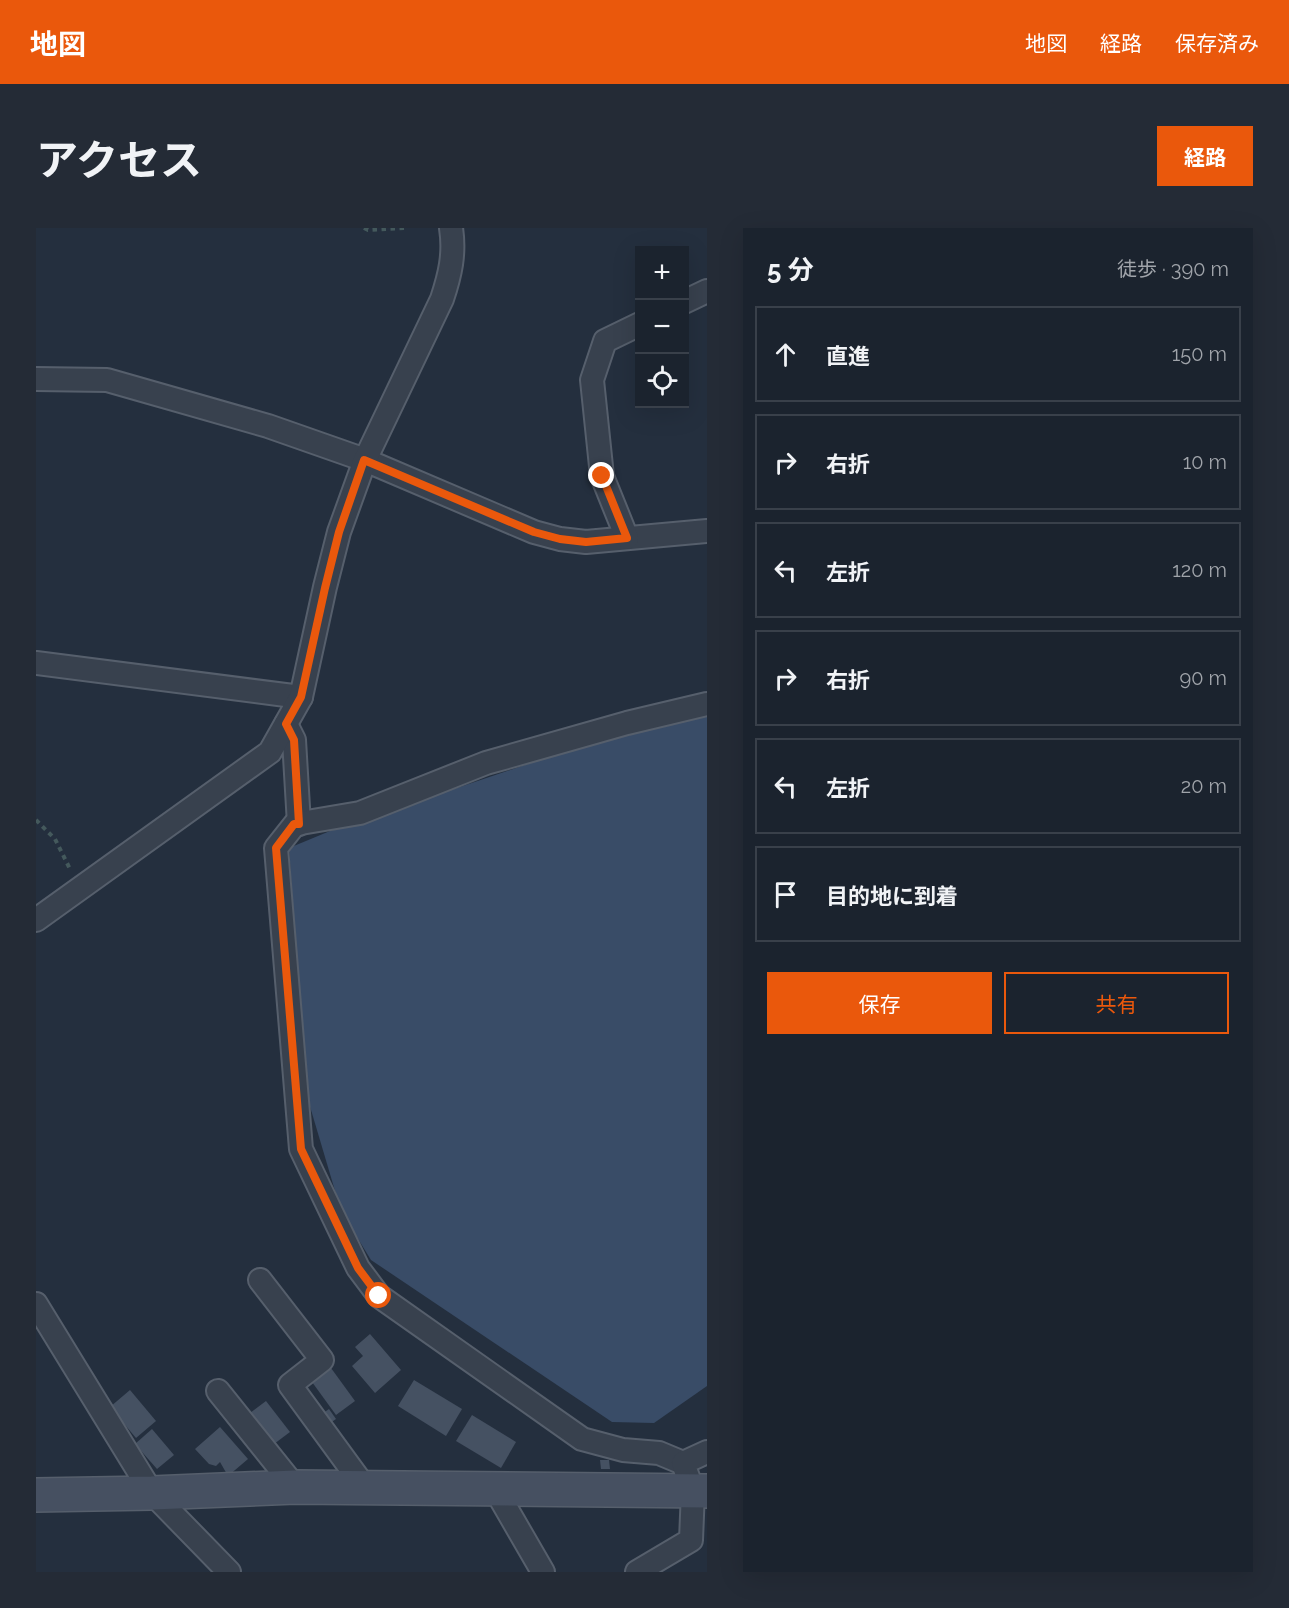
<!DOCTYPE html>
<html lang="ja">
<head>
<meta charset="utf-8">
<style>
	:root { --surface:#1b232e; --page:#242b36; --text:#f1f3f6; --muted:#a0a4aa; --line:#39404a; --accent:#ea580c }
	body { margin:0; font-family:Raleway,"Noto Sans JP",sans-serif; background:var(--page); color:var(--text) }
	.controls { position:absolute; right:18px; top:18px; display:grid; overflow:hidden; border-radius:0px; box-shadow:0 6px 24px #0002 }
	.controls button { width:54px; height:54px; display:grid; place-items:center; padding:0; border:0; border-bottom:2px solid var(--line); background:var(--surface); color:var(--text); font:30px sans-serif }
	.stop { position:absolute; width:18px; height:18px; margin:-14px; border:4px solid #ea580c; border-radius:50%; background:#fff }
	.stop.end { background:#ea580c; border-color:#fff; box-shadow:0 2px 6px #0008 }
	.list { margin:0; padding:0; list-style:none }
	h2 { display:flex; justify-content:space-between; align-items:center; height:78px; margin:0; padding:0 24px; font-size:26px }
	h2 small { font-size:20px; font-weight:400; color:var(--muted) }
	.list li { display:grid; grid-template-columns:39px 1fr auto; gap:18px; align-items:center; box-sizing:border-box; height:96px; margin:0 12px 12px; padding:0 12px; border:2px solid var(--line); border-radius:0px }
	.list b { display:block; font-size:22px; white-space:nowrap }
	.list em { font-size:20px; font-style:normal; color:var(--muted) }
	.actions { display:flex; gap:12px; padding:18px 24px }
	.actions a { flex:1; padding:14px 0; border:2px solid var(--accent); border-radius:0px; text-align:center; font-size:21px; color:var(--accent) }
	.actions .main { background:var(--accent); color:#fff }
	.icon { flex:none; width:33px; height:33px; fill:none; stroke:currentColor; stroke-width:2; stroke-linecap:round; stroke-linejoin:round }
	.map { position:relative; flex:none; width:671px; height:1344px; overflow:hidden; border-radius:0px }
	header { display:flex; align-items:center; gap:36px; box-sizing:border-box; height:84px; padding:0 30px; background:var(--accent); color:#fff }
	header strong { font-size:28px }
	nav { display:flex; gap:33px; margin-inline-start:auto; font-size:21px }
	.intro { display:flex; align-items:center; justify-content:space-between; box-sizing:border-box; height:144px; padding:0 36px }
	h1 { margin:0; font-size:42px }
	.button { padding:15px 27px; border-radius:0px; background:var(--accent); color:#fff; font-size:21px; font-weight:700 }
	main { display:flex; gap:36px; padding:0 36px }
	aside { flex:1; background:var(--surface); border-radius:0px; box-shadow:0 6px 24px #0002 }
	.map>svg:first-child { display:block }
	.water { fill:#394c67 }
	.building { fill:#455162 }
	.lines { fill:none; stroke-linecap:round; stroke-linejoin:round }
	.street-casing { stroke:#565f6c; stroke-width:26 }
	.secondary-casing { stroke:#565f6c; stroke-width:36 }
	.path { stroke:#44595c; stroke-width:4; stroke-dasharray:4.5 4.5; stroke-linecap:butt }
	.street { stroke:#38414e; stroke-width:22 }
	.secondary { stroke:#465061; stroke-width:33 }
	.route { stroke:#ea580c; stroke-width:8 }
</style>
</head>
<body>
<header>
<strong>地図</strong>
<nav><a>地図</a><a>経路</a><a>保存済み</a></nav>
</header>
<div class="intro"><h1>アクセス</h1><a class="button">経路</a></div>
<main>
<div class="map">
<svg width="671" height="1344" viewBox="0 0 671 1344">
	<rect width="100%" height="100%" fill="#242f3e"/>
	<path class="water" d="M671,487V1158L618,1195L576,1194L335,1032L305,983L270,865L253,620L294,603L589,503Z"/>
	<g class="building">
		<path d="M334,1106L365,1142L339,1165L316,1138L327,1128L319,1119Z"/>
		<path d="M295,1140L319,1173L300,1187L276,1154Z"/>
		<path d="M378,1152L426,1181L410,1208L362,1178Z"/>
		<path d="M94,1162L120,1193L100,1210L74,1179Z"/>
		<path d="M230,1173L254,1204L234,1219L210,1188Z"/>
		<path d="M293,1181L300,1191L287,1200L280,1190Z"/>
		<path d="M436,1187L480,1214L465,1240L420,1213Z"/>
		<path d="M184,1199L212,1231L192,1248L184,1234L180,1238L173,1236L159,1221Z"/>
		<path d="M116,1201L138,1227L121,1241L99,1216Z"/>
		<path d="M564,1232H573L574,1241H565Z"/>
	</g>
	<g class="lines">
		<g class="street-casing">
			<g id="street">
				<path d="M648,74L671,63"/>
				<path d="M0,151L71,152L232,198L329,232L498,304L524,311L550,314L671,303"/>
				<path d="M591,310L566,248L556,152L569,113L604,96"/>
				<path d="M0,435L265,469"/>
				<path d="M250,496L258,512L263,596"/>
				<path d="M0,692L234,524L265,469L289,359L303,304L329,232L406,71C414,47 419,26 415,0"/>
				<path d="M224,1052L286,1132L254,1157L330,1261"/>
				<path d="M0,1076L116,1265L193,1344"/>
				<path d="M182,1163L259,1259"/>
				<path d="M647,1235L623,1225L587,1222L546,1211L343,1068L322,1040L265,921L240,620L259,596L324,585L450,535L591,495L671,476"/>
				<path d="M459,1261L507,1344"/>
				<path d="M601,1344L655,1312L657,1263L647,1235L671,1224"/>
			</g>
		</g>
		<g class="secondary-casing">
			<path id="secondary" d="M0,1267L116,1265L259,1259L671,1263"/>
		</g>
		<g class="path">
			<path d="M328,0L332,2L370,0"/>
			<path d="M0,592L19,611L35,643"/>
		</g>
		<use href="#street" class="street"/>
		<use href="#secondary" class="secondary"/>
	</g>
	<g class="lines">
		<path class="route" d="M343,1068L322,1040L265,921L240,620L258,596H263L258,512L250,496L265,469L289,360L303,304L328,232L498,304L524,311L550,314L591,310L566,248"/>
	</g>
</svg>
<div class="controls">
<button>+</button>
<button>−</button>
<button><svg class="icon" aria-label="locate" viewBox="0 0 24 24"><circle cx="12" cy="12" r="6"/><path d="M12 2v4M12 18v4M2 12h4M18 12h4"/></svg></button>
</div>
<div class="stop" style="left:343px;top:1068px"></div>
<div class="stop end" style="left:566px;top:248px"></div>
</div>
<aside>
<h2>5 分<small>徒歩 · 390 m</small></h2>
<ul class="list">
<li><svg class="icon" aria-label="ahead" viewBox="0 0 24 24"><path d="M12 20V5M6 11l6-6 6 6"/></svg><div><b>直進</b></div><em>150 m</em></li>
<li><svg class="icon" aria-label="right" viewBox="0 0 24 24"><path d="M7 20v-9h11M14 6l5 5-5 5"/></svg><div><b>右折</b></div><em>10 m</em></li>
<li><svg class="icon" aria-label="left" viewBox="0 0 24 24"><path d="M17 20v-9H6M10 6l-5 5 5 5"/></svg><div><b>左折</b></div><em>120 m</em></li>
<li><svg class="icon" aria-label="right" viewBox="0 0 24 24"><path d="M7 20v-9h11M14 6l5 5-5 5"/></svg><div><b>右折</b></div><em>90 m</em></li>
<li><svg class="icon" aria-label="left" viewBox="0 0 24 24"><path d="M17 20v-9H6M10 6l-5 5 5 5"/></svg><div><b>左折</b></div><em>20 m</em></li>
<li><svg class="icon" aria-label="arrive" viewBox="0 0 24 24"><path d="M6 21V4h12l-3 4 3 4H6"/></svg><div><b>目的地に到着</b></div></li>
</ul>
<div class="actions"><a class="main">保存</a><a>共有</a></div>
</aside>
</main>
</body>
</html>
